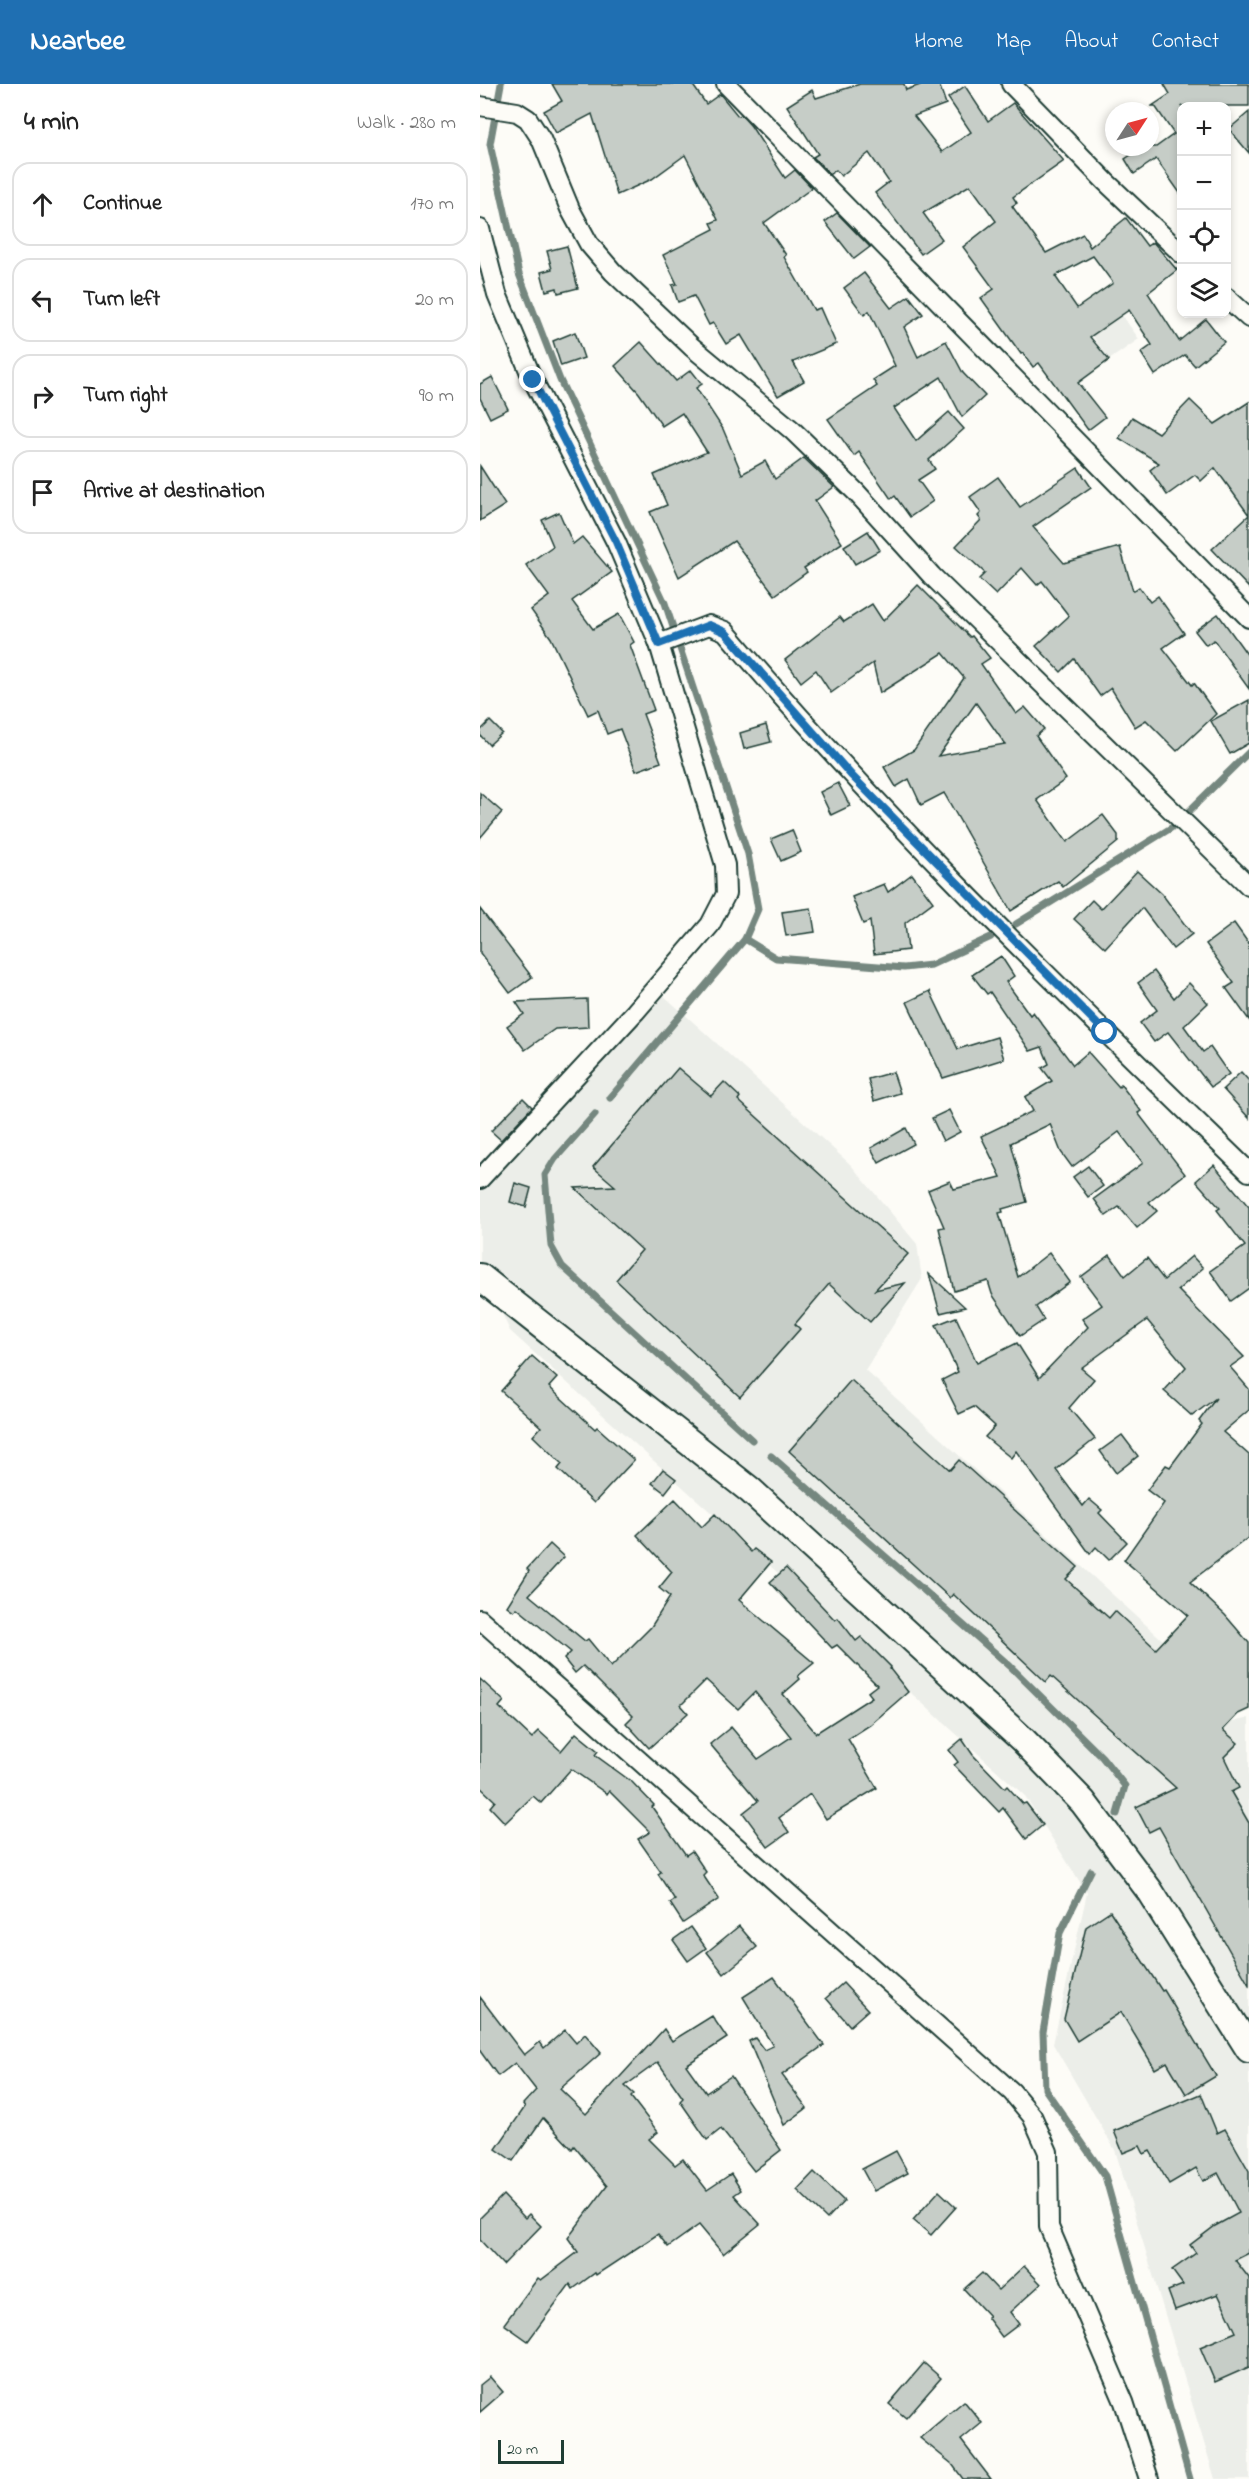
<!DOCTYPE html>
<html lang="en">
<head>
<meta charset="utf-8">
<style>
	:root { --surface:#fff; --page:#f6f6f6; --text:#222; --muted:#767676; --line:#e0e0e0; --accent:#1f6fb2 }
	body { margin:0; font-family:"Indie Flower",sans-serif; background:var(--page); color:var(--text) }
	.controls { position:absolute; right:18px; top:18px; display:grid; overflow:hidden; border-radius:12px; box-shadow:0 3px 9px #0003 }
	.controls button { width:54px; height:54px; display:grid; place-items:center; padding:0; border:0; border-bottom:2px solid var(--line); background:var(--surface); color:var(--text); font:30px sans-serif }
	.compass { position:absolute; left:625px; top:18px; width:54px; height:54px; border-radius:50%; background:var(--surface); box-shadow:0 3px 9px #0003; rotate:54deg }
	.scale { position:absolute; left:18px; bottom:15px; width:66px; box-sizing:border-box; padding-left:6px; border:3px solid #1f3d34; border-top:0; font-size:16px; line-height:21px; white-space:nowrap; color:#1f3d34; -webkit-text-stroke:4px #fdfcf7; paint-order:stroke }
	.stop { position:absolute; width:18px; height:18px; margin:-14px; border:4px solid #1f6fb2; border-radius:50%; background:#fff }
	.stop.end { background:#1f6fb2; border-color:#fff; box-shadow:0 2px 6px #0008 }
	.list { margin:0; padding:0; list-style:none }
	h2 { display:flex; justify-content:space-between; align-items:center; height:78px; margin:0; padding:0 24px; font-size:26px }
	h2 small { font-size:20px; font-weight:400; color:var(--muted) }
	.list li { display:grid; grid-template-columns:39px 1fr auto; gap:18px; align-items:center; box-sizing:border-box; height:84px; margin:0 12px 12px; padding:0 12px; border:2px solid var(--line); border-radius:18px }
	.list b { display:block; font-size:22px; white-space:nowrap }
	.list em { font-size:20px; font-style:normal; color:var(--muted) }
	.icon { flex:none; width:33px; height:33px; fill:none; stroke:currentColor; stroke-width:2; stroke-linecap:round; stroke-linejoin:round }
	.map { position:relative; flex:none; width:769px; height:2395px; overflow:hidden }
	header { display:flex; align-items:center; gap:36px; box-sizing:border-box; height:84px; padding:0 30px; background:var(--accent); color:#fff }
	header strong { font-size:28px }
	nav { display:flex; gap:33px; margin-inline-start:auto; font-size:21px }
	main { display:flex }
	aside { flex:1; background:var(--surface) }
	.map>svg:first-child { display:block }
	.built { fill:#eceee9 }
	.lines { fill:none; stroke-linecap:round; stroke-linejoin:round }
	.stream { stroke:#75877f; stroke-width:7 }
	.building { fill:#c6cdc7; stroke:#1f3d34; stroke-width:1.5; fill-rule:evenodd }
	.street-casing { stroke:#1f3d34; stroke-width:22 }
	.secondary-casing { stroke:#1f3d34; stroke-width:30 }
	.street { stroke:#fdfcf7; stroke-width:18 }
	.secondary { stroke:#fdfcf7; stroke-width:26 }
	.route { stroke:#1f6fb2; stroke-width:8 }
</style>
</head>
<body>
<header>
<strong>Nearbee</strong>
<nav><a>Home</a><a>Map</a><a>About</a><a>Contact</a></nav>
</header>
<main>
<aside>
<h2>4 min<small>Walk · 280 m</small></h2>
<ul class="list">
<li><svg class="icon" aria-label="ahead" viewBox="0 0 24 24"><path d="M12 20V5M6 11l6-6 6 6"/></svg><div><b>Continue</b></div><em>170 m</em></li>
<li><svg class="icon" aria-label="left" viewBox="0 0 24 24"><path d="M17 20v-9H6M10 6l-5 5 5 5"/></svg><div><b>Turn left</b></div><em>20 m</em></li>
<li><svg class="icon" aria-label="right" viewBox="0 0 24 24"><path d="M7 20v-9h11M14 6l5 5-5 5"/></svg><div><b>Turn right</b></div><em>90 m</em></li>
<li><svg class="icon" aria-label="arrive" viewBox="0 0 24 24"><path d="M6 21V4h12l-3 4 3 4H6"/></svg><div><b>Arrive at destination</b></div></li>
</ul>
</aside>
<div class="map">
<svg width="769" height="2395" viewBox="0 0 769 2395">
	<rect width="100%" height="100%" fill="#fdfcf7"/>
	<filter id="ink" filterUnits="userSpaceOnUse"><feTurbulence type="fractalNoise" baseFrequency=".0167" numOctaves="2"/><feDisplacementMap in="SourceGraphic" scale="12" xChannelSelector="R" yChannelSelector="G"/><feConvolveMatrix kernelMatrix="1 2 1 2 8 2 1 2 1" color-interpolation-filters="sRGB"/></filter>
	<g filter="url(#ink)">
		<g class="built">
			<path d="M639,227L659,255L629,276L610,248Z"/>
			<path d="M171,900L371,1081L437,1160L442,1195L385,1286L708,1579L749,1639L769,1634V2395H735L635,2066L573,1960L607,1809L545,1712L30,1247L0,1181V1104Z"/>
		</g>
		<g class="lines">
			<g class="stream">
				<path d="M21,0L10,60L39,190L80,296L185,519L268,770L278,825L265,855L130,1014"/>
				<path d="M708,728L769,668"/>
				<path d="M536,840L691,744"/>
				<path d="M265,855L296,874L424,884L451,881L511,853"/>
				<path d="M115,1030L75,1075L65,1091L71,1162L82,1182L272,1356"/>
				<path d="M291,1372L530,1582L622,1673L645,1702L637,1730"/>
				<path d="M611,1787L580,1849L563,1948L565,2005L625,2092L710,2395"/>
			</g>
		</g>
		<g class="building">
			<path d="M72,0H212L226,20L240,10L258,32L261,31L271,42L305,94L315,86L332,104L284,139L306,171L304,173L334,226L340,224L356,260L313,278L324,297L298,312L261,251L246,260L233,239L229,241L214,212L198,218L192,201L197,200L183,171L234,145L231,139L238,136L205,71L172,95L137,111L112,30L76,49L64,27L82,17Z"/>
			<path d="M380,0H424L426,6L443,0H459L466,20L434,32L462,68L491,48L468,14L485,2L508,37L533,19L584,77L533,113L537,119L532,122L566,169L603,150L610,163L646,134L667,162L673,158L697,186L668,209L699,257L726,235L744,258L715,282L705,271L675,291L661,269L672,261L649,226L610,253L629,276L598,299L625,333L608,346L559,279L553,283L543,269L541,270L501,214L514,205L483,163L516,137L490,101L443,129L462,155L441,170L395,109L409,98L389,69L361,92L356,86L350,90L333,73L338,70L307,22L332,6L336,14ZM613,172L633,199L597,224L575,192Z"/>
			<path d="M684,0H769V22H702V112L676,75L654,90L645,75L663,63H676L694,50L675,22H672L690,10Z"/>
			<path d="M769,28V69L749,45Z"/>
			<path d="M357,129L390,163L374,175L345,138Z"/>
			<path d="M87,162L98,204L78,209L77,204L66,207L61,188L72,185L67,167Z"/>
			<path d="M384,189L411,224L429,212L443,230L424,243L438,273L466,257L483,289L505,312L482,333L461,293L414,324L436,357L469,328L484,345L449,376L455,385L438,396L453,417L430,433L415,412L411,415L379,368L374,372L348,335L397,302L393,296L415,282L389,227L384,231L364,204Z"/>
			<path d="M95,248L104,274L81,282L73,257Z"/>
			<path d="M161,258L196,297L211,286L222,300L216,304L243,345L262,390L285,377L295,395L324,374L354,403L335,417L362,459L324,484L327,488L295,511L254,457L199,493L170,428L187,421L174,391L227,368L202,329L182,342L159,309L135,282Z"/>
			<path d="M12,293L28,325L10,334L0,314V300Z"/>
			<path d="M710,316L735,340L769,318V504L732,465L769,431L735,384L721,397L715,391L687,411L670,386L679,379L639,354L652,333L678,349Z"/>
			<path d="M0,382L25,421L0,437Z"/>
			<path d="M598,384L611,403L553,443L584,479L640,463L653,507L659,503L670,518L678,512L704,549L683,564L712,601L714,599L736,630L697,667L666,636L655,643L631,604L620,612L594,575L581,588L556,562L589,532L562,497L557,501L542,484L516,511L499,495L505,489L476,462L501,436L498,432L501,429L490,413L518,393L540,423Z"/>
			<path d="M79,428L93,460L102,453L132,488L92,517L113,545L139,530L154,558L150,561L174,626L163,630L181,678L156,687L140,645L127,650L118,626L108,631L71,554L51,526L69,512L46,481L73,462L62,436Z"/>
			<path d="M388,447L400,466L375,480L364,462Z"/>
			<path d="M438,501L490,553L492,552L510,574L501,580L536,630L545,623L564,645L556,652L586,695L557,716L587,758L623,731L638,751V758L583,803L578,797L531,827L464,709L441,721L429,695L416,703L404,683L434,666L484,594L463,569L400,609L393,579L351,609L336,586L321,598L305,576L360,533L364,538L392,520L403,537ZM496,619L525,660L458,672Z"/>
			<path d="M738,530L769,573V605L734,556L726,561L715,547Z"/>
			<path d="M769,616V659L750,670L731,637Z"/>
			<path d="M10,637L22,649L9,661L0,651V647Z"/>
			<path d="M286,641L291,658L264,665L260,649Z"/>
			<path d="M358,699L370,722L351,731L340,708Z"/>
			<path d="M0,709L22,728L0,754Z"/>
			<path d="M312,746L321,768L301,777L291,755Z"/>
			<path d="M657,787L682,810L712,850L693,865L662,824L625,864L594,835L612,816L621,825Z"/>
			<path d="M432,790L453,818L425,839L428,866L394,870L390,837L383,840L372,813L404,800L408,808Z"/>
			<path d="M331,824L335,848L306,852L302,828Z"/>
			<path d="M0,825L52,893L30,909L0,869Z"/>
			<path d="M754,839L769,860V936L746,904L754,899L726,860Z"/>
			<path d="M521,872L534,892L526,898L550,931L553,928L593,981L608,968L639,1003L641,1001L661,1027L658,1029L705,1090L669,1118L677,1127L657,1144L639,1123L626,1132L614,1115L663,1079L639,1048L592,1083L581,1068L570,1040L531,1059L547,1118L522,1125L523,1128L519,1129L538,1193L569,1169L590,1198L556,1223L564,1236L540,1252L512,1210L508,1197L474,1207L459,1144L464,1143L448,1106L470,1097L474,1105L521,1093L501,1052L553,1027L545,1013L572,997L562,984L569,980L562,963L550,967L510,908L507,910L492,891Z"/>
			<path d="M674,887L694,914L709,899L728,919L704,942L723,968L730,963L749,990L731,1003L688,948L674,958L660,939L677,926L658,899Z"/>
			<path d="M450,907L478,965L517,953L524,975L463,994L427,918Z"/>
			<path d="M107,915L108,943L75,945L45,966L27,942L44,930L36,918Z"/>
			<path d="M198,984L231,1012L244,998L260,1013L258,1016L428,1170L395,1206L425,1199L390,1238L349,1200L315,1240L320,1245L260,1313L136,1196L162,1166L95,1104L135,1102L113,1083Z"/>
			<path d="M413,988L420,1009L394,1017L388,995Z"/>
			<path d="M761,988L769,997V1034L743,1005Z"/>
			<path d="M43,1014L52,1023L21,1056L11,1047Z"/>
			<path d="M469,1026L480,1048L463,1057L452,1034Z"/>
			<path d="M426,1044L434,1060L399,1079L391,1064Z"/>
			<path d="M734,1081L769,1123V1204L751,1217L730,1187L765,1162L737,1126L740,1124L716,1097Z"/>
			<path d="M608,1082L623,1102L608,1113L593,1093Z"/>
			<path d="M35,1099L51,1104L46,1123L30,1118Z"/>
			<path d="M630,1171L645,1192L667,1174L684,1196L712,1172L723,1184L698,1206L764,1273L750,1283L769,1305V1326L743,1348L769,1371V1453L710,1498L745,1531L769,1559V1625L758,1630L743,1646L758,1659L744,1673L759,1704L751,1708L769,1739V1901L679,1743L669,1748L656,1723L696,1704L571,1592L566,1598L473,1510L470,1514L309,1367L371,1296L470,1386L479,1376L598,1483L586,1495L629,1534L635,1527L676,1565L708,1531L644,1476L684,1419L667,1406L686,1381L690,1383L722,1340L719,1337L736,1314L712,1332L684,1307L706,1283L667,1236L601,1284L614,1295L589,1324L615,1355L576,1386L603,1422L609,1415L622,1426L619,1429L647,1458L629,1476L616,1463L610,1470L536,1367L531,1374L505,1353L515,1342L494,1323L479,1330L462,1296L478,1288L456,1241L476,1233L497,1279L537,1259L559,1294L608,1243L602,1235L622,1221L601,1193Z"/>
			<path d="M449,1190L485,1223L460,1229Z"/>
			<path d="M52,1272L77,1294L69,1303L115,1345L117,1343L154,1376L114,1419L78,1385L82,1380L53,1352L61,1343L21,1307Z"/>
			<path d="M642,1351L658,1372L636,1389L620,1367Z"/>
			<path d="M183,1385L196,1395L185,1409L172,1399Z"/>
			<path d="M195,1415L222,1443L235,1430L271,1468L274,1465L291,1478L259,1516L334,1579L318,1592L320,1595L303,1610L336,1649L392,1613L388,1608L397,1601L357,1561L352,1564L290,1498L306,1484L355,1536L358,1534L376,1557L381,1553L411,1583L410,1585L428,1608L390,1641L368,1655L397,1704L346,1735L330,1710L299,1734L309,1748L288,1763L263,1729L278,1717L230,1660L251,1643L278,1675L311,1653L275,1608L258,1625L226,1596L201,1621L208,1629L169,1664L146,1639L153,1632L103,1582L95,1589L84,1575L91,1568L37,1524L34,1527L27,1522L49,1487L47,1485L70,1460L84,1473L49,1511L105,1557L108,1555L131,1583L171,1543L190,1513L179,1504L192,1488L157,1451Z"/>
			<path d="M0,1595L24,1617L19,1623L52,1654L59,1647L81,1667L96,1649L118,1667L115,1671L152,1698L174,1721L172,1723L206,1771L212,1767L226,1788L223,1791L239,1815L203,1839L190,1819L195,1816L178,1790L181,1788L158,1755L170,1748L129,1707L127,1710L91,1685L61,1719L53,1712L25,1739L10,1723L15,1717L0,1703Z"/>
			<path d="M482,1655L493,1671L525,1704L527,1702L543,1720L546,1719L563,1741L546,1755L523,1724L519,1728L474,1681L478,1678L469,1666Z"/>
			<path d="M630,1827L682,1907L684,1906L736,1992L706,2010L687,1978L675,1985L641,1928L597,1957L584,1935L606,1843Z"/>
			<path d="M259,1842L277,1863L244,1890L227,1868Z"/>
			<path d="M211,1843L226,1864L208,1877L193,1856Z"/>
			<path d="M294,1893L344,1961L302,1991L327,2024L304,2041L269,1957L275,1954L284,1966L293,1962L263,1913Z"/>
			<path d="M363,1899L388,1926L370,1942L346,1914Z"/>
			<path d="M0,1913L44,1971L60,1958L64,1964L85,1946L96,1959L105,1950L121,1969L80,2005L106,2030L184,1945L192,1957L232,1932L247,1954L206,1981L226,2009L251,1992L301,2066L274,2087L241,2045L227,2056L200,2017L203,2014L178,1978L145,2002L154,2010L151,2013L178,2048L169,2055L195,2081L203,2075L227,2106L251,2090L261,2106L254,2111L280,2140L243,2170L219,2141L188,2163L178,2150L116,2191L115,2189L93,2205L90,2200L48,2257L24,2240L58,2194L61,2196L98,2168L88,2154L127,2102L94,2062L92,2065L63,2034L33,2077L16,2065L45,2023L43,2020L56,2006L35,1979L18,1992L0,1967Z"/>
			<path d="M721,2010L737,2049L745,2045L769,2087V2169L755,2176L769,2194V2283L735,2298L720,2263L756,2248L738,2210L695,2226L688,2207L703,2201L692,2186L716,2169L710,2161L735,2142L759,2129L738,2089L723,2097L716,2084L689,2100L670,2067L664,2070L660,2062L643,2069L634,2047Z"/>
			<path d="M416,2067L428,2089L394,2107L382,2085Z"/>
			<path d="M334,2088L364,2117L347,2135L317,2106Z"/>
			<path d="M459,2107L476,2123L451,2151L433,2136Z"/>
			<path d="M23,2111L45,2134L49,2130L61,2142L23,2181L0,2156V2134Z"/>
			<path d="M544,2182L561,2200L530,2228L539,2240L522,2253L507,2233L509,2232L484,2205L502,2189L518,2206Z"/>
			<path d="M444,2279L461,2294L426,2334L409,2320Z"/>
			<path d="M10,2293L23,2308L0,2328V2301Z"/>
			<path d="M484,2317L502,2339L481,2356L511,2395H483L472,2380L440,2354Z"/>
		</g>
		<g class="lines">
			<g class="street-casing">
				<g id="street">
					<path d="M246,0L769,534"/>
					<path d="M531,0L626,98L702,170"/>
					<path d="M0,22L37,28L48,35L61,55L90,125L109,160L133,188L212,263L312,346L376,408L452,492L769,802"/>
					<path d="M0,145L17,210L53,296L136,458L179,560L245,781L246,810L230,841L155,928L0,1095"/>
					<path d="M746,213L769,234"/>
					<path d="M179,560L229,541L245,547C407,739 589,913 769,1088"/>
					<path d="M0,1535L532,2008L552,2032L568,2068L569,2143L644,2318L669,2395"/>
				</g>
			</g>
			<g class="secondary-casing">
				<path id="secondary" d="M0,1193L270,1406L543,1656L603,1718L669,1806L769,1965"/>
			</g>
			<use href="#street" class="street"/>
			<use href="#secondary" class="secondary"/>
		</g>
	</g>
	<g class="lines" filter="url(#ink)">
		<path class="route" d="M53,296L136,458L179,560L229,541L245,548L372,692L625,948"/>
	</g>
</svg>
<div class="controls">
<button>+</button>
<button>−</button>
<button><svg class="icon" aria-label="locate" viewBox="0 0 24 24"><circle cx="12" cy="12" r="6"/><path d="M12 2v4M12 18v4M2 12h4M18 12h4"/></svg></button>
<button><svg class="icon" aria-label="layers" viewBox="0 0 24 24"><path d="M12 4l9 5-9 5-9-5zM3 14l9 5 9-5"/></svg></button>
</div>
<svg class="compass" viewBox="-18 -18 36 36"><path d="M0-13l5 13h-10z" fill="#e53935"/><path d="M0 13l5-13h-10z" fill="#767676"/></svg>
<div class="scale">20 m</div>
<div class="stop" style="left:625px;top:948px"></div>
<div class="stop end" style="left:53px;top:296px"></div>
</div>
</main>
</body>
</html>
